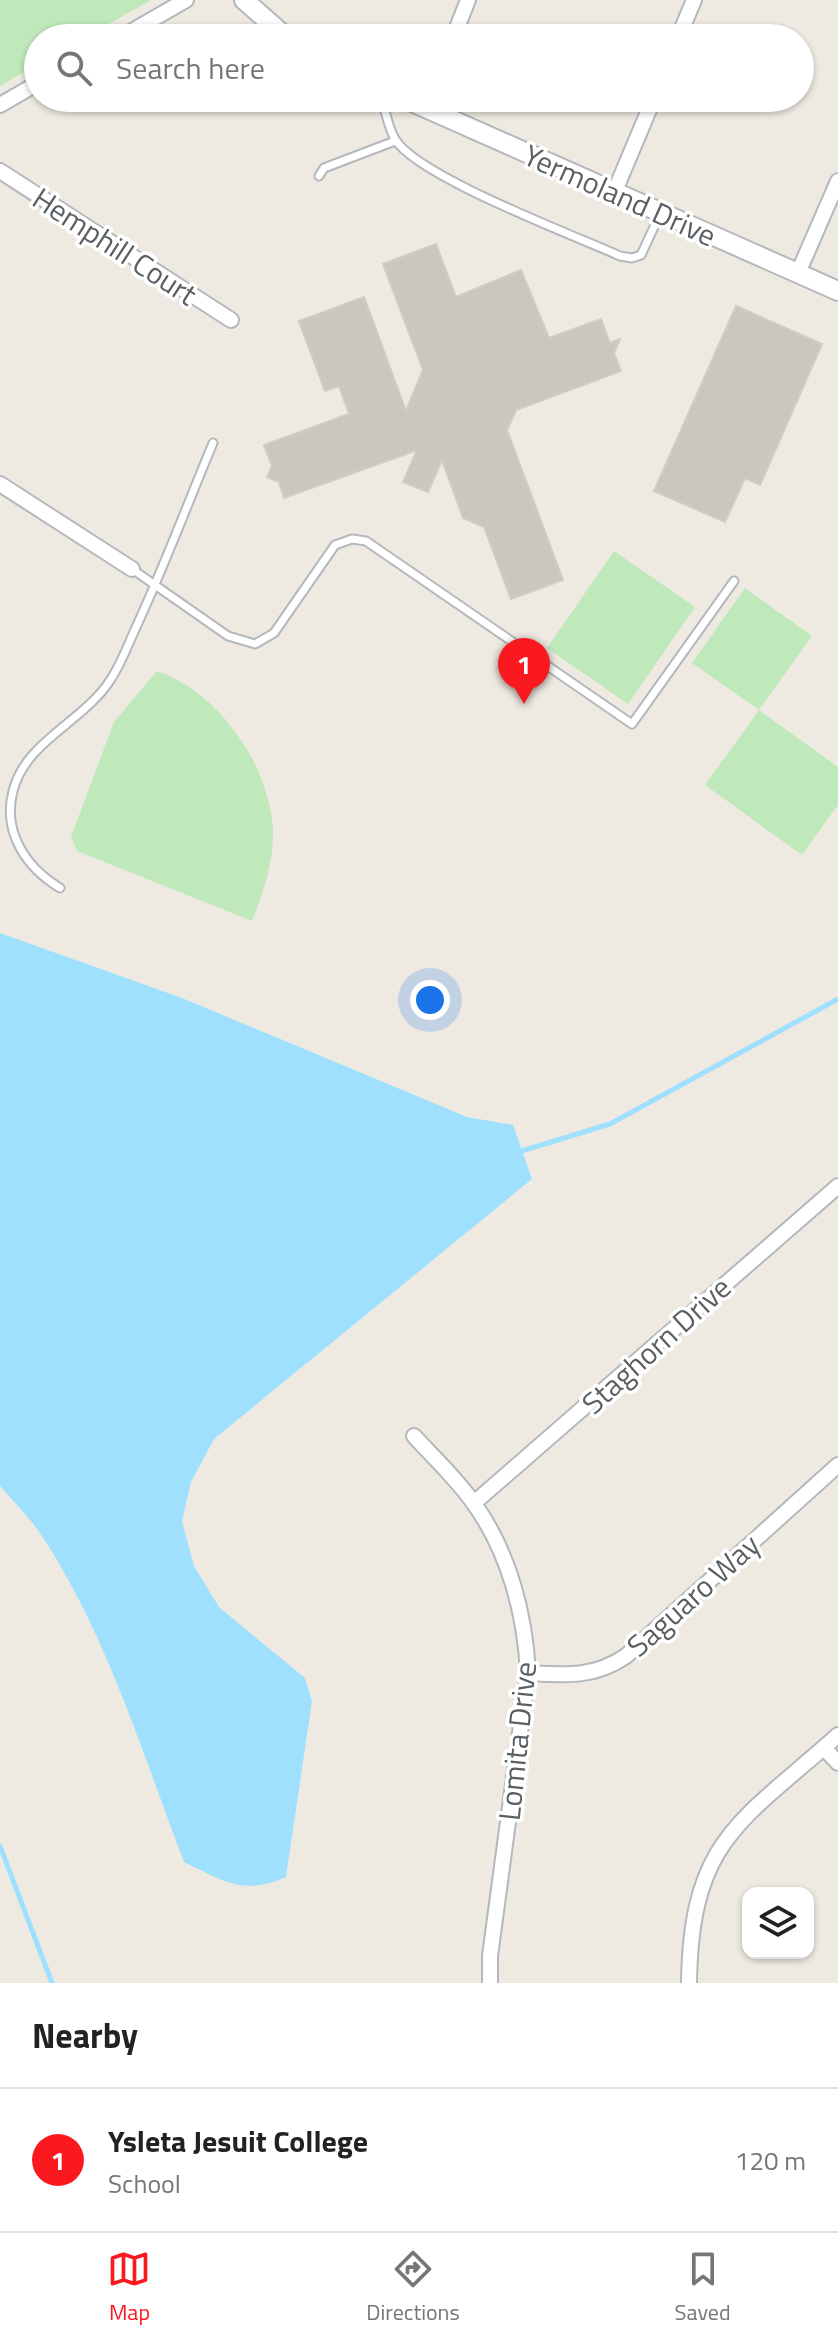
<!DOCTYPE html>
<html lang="en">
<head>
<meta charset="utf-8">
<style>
	:root { --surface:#fff; --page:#f2f2f2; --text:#222; --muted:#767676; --line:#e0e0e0; --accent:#fb1920 }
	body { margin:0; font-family:"Titillium Web",sans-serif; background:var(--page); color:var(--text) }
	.controls { position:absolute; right:24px; bottom:24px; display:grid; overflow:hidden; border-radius:16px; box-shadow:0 2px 6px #0004 }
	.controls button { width:72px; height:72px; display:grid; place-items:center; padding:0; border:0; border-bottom:2px solid var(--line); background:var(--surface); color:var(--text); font:40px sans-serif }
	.you { position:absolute; left:430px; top:1000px; width:28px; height:28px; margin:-20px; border:6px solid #fff; border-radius:50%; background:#1a73e8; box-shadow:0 0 0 12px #1a73e833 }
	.badge { display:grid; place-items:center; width:52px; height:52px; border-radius:50%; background:var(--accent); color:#fff; font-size:26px; font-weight:700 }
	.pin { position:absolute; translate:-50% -66px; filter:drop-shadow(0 2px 4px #0008) }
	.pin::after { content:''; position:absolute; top:42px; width:28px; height:24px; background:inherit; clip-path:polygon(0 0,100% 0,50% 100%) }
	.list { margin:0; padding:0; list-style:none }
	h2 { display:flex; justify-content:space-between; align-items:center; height:104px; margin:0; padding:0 32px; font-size:34px }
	h2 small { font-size:26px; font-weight:400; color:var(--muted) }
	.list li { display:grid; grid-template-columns:52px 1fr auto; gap:24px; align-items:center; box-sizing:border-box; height:144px; padding:0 32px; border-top:2px solid var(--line) }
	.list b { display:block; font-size:30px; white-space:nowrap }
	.list p { margin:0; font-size:26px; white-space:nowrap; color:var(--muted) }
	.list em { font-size:26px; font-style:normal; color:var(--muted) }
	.icon { flex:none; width:44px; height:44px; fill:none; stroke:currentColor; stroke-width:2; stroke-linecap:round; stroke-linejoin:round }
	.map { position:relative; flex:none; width:838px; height:1983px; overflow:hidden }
	.search { position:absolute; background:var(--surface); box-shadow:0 2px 6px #0004; left:24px; right:24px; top:24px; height:88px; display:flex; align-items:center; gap:20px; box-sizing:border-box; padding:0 28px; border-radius:44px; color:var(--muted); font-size:30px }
	.sheet { height:248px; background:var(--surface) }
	nav { display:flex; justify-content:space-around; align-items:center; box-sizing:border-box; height:112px; border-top:2px solid var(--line); background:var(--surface); font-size:22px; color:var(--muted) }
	nav a { display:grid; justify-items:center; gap:4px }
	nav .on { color:var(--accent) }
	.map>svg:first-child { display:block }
	.green { fill:#bfe9ba }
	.water { fill:#a0e0ff }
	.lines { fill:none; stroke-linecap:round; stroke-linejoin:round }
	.stream { stroke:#a0e0ff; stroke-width:5 }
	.building { fill:#cbc7c0; stroke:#d3cbbe; stroke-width:2 }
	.lane-casing { stroke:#b4b8bd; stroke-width:11 }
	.street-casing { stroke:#b4b8bd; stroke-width:18 }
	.secondary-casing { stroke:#b3b8bd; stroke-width:22 }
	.lane { stroke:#fff; stroke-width:7 }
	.street { stroke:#fff; stroke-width:14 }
	.secondary { stroke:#fff; stroke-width:18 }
	.labels { text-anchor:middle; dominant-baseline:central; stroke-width:7; stroke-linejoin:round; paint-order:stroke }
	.street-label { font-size:30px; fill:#595f63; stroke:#fff }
</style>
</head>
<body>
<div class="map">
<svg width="838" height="1983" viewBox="0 0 838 1983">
	<rect width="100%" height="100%" fill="#eeeae1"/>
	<g class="green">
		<path d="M0,0H151L84,38H38V64L0,86Z"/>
		<path d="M614,551L695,607L628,704L547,648Z"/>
		<path d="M745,588L812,636L759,710L838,767V805L802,855L705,785L759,710L692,663Z"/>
		<path d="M157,671C216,691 264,758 272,819C277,852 264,892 252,921L77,851L71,837L114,722Z"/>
	</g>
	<path class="water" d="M0,933L182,998L467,1117L513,1125L532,1179L214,1439L191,1482L182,1521L194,1566L219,1607L305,1678L312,1701L286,1877C242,1896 224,1881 184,1862C142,1752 106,1632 40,1533C28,1516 13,1501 0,1486Z"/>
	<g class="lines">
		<g class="stream">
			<path d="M515,1153L610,1124L838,999"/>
			<path d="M0,1846L52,1983"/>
		</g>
	</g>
	<g class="building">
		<path d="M436,244L456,297L521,270L549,338L601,319L610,343L620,339L614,353L621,371L516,410L507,430L563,580L511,599L484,527L463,518L442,460L428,492L403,482L417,450L284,498L279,482L267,477L272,466L264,445L349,414L339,386L325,391L299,321L364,297L406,411L423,370L383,264Z"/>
		<path d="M736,306L822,344L760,485L745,478L725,522L654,491Z"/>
	</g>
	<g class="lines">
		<g class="lane-casing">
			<g id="lane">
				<path d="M381,98C386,111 388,128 395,139C416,176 576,236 620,256L632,258L641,255L660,214"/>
				<path d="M319,176L324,168L395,141"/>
				<path d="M132,569L228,636L255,644L274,633L335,545L352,539L366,541L632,724L734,581"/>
				<path d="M60,888C27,868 2,833 13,791C26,740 84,722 111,679C122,662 129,642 138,623C165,564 188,503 213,443"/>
			</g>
		</g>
		<g class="street-casing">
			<g id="street">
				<path d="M120,38L186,0"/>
				<path d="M453,38L468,0"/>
				<path d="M678,38L694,0"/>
				<path d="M0,105L38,83"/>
				<path d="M0,171L231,320"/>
				<path d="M614,193L654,98"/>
				<path d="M798,273L838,181"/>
				<path d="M0,484L132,569"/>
				<path d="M414,1436C434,1458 458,1480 475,1505C509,1553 525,1614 528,1673L490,1956V1983"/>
				<path d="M474,1503L838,1186"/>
				<path d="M528,1673C565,1675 594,1678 626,1656L838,1465"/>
				<path d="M824,1748L838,1763"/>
				<path d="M689,1983C691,1839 741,1822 838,1735"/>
			</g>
		</g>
		<g class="secondary-casing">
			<g id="secondary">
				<path d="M244,0L287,38"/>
				<path d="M403,98L838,291"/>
			</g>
		</g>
		<use href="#lane" class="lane"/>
		<use href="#street" class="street"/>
		<use href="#secondary" class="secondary"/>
	</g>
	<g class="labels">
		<g class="street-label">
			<text transform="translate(620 195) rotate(24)">Yermoland Drive</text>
			<text transform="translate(115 246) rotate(33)">Hemphill Court</text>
			<text transform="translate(656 1345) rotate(-42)">Staghorn Drive</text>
			<text transform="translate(693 1595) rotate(-42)">Saguaro Way</text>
			<text transform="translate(517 1741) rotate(-84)">Lomita Drive</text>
		</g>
	</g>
</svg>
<div class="controls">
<button><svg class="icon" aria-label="layers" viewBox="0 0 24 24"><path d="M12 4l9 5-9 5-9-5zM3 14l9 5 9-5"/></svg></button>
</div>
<div class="you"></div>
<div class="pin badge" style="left:524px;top:704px">1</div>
<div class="search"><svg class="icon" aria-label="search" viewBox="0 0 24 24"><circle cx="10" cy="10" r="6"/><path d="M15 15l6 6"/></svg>Search here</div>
</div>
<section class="sheet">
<h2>Nearby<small></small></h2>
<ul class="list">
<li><span class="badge">1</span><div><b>Ysleta Jesuit College</b><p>School</p></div><em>120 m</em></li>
</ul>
</section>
<nav>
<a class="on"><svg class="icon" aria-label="map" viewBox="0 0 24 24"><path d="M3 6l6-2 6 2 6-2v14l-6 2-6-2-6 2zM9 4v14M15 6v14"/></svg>Map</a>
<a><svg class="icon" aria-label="directions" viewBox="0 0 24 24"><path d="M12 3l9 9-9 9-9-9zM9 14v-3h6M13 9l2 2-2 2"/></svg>Directions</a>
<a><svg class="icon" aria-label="saved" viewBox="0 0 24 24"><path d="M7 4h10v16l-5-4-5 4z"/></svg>Saved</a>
</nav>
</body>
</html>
